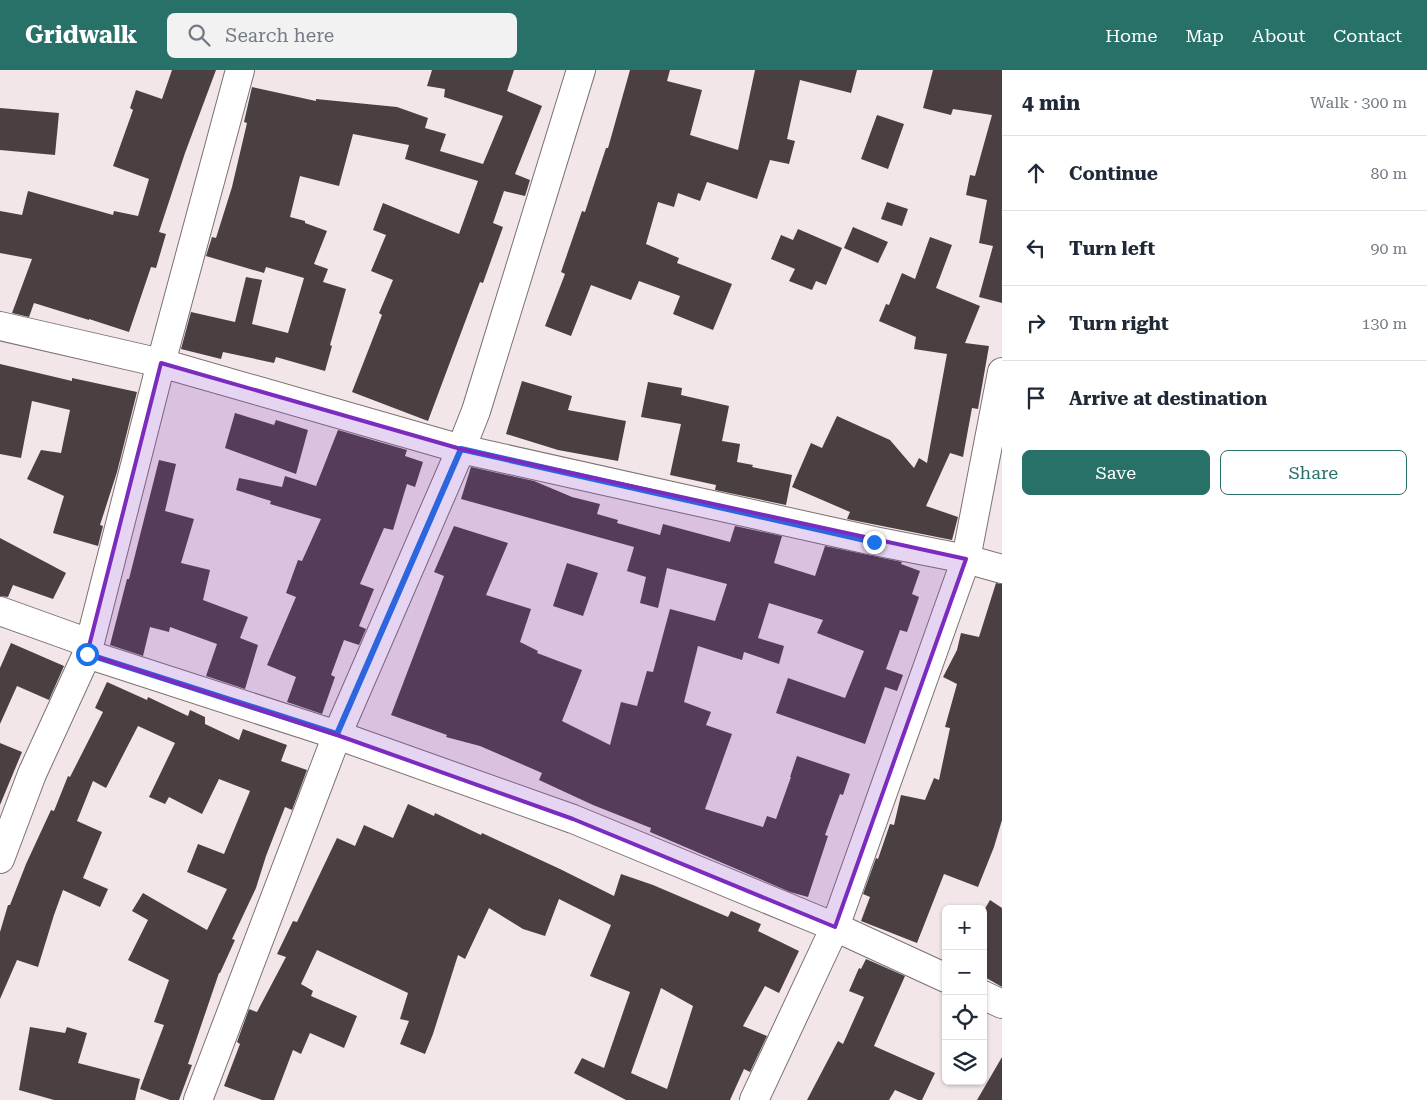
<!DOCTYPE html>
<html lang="en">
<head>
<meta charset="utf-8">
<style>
	:root { --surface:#fff; --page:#f2f2f3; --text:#1f2937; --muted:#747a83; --line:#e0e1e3; --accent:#287169 }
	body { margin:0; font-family:"Roboto Serif",serif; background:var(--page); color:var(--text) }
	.controls { position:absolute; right:15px; bottom:15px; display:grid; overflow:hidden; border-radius:8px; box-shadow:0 1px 4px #0004 }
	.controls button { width:45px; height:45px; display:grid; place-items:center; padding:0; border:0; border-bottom:1px solid var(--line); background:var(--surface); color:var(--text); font:25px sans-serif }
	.stop { position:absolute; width:15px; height:15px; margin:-11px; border:4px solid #1a73e8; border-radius:50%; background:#fff }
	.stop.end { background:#1a73e8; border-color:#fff; box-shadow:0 1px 5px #0008 }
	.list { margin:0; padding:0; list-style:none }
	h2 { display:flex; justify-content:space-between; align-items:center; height:65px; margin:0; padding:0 20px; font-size:21px }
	h2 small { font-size:16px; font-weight:400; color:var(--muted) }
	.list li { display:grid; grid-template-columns:32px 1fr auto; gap:15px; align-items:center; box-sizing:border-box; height:75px; padding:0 20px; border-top:1px solid var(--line) }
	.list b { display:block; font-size:19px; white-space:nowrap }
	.list em { font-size:16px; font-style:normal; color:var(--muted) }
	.actions { display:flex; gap:10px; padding:15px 20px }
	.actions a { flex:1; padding:11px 0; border:1px solid var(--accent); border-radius:8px; text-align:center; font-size:18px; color:var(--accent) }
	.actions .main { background:var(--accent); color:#fff }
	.icon { flex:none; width:28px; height:28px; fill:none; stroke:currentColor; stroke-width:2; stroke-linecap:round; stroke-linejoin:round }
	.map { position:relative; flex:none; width:1002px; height:1030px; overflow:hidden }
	header { display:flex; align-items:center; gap:30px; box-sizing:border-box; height:70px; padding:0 25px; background:var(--accent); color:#fff }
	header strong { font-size:24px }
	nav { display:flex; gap:28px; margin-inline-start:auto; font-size:18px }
	.search { width:350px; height:45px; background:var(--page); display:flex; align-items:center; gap:12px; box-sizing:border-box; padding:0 18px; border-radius:8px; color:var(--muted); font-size:19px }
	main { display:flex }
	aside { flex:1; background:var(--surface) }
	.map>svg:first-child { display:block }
	.building { fill:#4a4042; fill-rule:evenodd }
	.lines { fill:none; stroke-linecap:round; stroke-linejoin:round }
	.minor-casing { stroke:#7b7072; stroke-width:30 }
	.minor { stroke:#fff; stroke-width:28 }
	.route { stroke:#1a73e8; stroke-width:6 }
	.marked { fill:#7b2cbf; fill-opacity:0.2; stroke:#7b2cbf; stroke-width:4; stroke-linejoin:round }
</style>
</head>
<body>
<header>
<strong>Gridwalk</strong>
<div class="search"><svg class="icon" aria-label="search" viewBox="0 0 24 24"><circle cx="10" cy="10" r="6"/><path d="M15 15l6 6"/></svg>Search here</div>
<nav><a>Home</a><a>Map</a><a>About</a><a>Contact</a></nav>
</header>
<main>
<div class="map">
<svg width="1002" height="1030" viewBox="0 0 1002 1030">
	<rect width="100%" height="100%" fill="#f2e6e8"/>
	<g class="building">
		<path d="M172,0H216L185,83L159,162L166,164L156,198L151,197L129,262L89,249V250L34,233L29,247L12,243L32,189L0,183V141L22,145L28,121L113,145L114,141L138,146L149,109L113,96L133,40L130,38L136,20L162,29Z"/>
		<path d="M432,0H514L507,21L542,36L515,104L530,110L525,126L504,121L493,153L503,157L483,213L480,212L428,351L352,322L382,245L379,243L393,210L371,201L386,165L373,160L383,133L459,164L478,111L405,89L409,75L353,64L339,116L300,106L290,147L305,151V153L327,161L314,194L328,199L323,212L346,219L330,275L332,276L325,301L276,287L274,293L223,282L221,289L181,279L191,242L235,252L246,207L262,210L252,254L288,263L304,208L266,197L264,203L206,186L212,167L216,168L232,117L247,53L244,52L252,17L316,31V29L397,37L428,48L425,58L446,64L440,81L483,94L503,46L444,27L445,19L427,16Z"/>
		<path d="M630,0H670L667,11L702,20L690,65L738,80L755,0H857L851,23L800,10L787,69L795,71L789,94L770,90L757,129L707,112L700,131L678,123L674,137L658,132L646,174L679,188L677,193L732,214L713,260L673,244L680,226L639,211L631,230L591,215L571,266L545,256L565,204L561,202L582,141L585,142L606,78H608Z"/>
		<path d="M933,0H1002V233L979,227L993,176L979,173L987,130L966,125L970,105L975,106L992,45L953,39L951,45L923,38Z"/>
		<path d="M0,38L59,43L55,85L0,80Z"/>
		<path d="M877,45L904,54L888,99L861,89Z"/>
		<path d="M887,132L908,139L902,156L881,149Z"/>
		<path d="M853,157L888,172L878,193L844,178Z"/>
		<path d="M798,159L842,178L826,215L816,211L812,220L789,211L795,199L771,189L781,165L793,170Z"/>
		<path d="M930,167L952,175L936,218L980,236L965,273L989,276L978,339L972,338L963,387L950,383L926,436L958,447L952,470L847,449L850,442L792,417L811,373L822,378L837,346L890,370L914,398L919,388L927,393L947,284L914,279L916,267L879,251L886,234L889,235L902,203L915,209Z"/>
		<path d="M0,294L72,311V308L137,322L117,402L100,455L103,456L98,476L53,463L64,426L27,409L41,380L61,383L70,340L32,331L21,388L0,384Z"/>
		<path d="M522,311L572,326L568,340L626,351L618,391L558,380L506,364Z"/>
		<path d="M648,312L682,318L681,325L729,336L722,371L740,374L737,392L753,395L752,397L792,405L786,435L715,420L716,415L670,405L681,354L641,347Z"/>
		<path d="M235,343L274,355L276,350L308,360L296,404L225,378Z"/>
		<path d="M338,360L407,380L405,386L423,392L415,417L407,414L393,460L384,458L360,514L374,519L359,556L366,559L359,575L344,570L331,605L335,607L322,644L287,632L296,607L267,595L296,527L286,523L298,490L302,491L321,449L270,434L271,431L236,420L239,408L282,417L285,406L316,416Z"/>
		<path d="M159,390L176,394L165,441L194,449L181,493L210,500L203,530L248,547L240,568L258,575L245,619L206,606L217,574L170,557L169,562L150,557L143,586L110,575L127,509H129Z"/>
		<path d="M471,397L534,411L572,427L600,434L597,444L618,450L617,453L660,465L663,454L730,472L735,456L782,466L774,493L815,506L825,476L902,492L901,494L920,501L912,524L919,527L907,562L900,560L886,599L903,605L897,621L885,617L865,674L776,643L788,608L845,628L864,581L817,563L823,550L769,533L758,568L784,576L779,594L744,582L742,590L698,576L684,632L711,642L706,655L732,664L705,739L763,757L767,746L776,749L791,707H790L797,686L850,704L843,725L840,724L825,765L828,766L808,827L790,822L650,762L651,758L593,735L539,710L542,703L480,676L446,667L447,665L391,645L444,506L434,502L454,456L508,473L486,525L531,539L520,572L538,581L537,583L582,600L562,651L610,675L621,632L637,636L647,601L653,602L670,539L715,551L727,514L667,498L658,538L640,533L646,507L627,501L634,477L461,429Z"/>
		<path d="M0,468L66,503L53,529L13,515L8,527L0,526Z"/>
		<path d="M567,493L598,503L583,546L553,536Z"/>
		<path d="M996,513L1002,514V750L994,777L978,817L944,804L917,873L861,851L870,827L863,824L876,788L878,789L890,754L894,755L901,725L925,730L934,708L939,710L950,658L945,657L957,614L943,607L957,580L961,563L979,567Z"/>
		<path d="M11,573L64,596L49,630L17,616L0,654V598Z"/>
		<path d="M107,612L147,630L148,627L188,646L190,640L205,647V654L239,670L243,659L287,675L281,691L307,700L292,740L285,737L266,786L256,818L232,869L235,870L220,903H219L188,994L192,995L179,1030H170L140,1019L164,955L154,952L169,910L128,890L148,850L132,841L143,823L207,860L227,819L187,802L198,774L224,784L250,721L219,709L202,744L169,727L165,734L149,727L175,673L138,656L106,718L93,711L77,751L102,762L83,808L108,819L100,837L63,820L54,845L38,897L17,890L0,929V862L8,835H10L26,794L51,740L54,741L68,706L70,707L103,642L95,638Z"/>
		<path d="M0,673L22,682L0,735Z"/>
		<path d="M408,734L434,746L435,743L481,765L482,763L560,799L614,826L621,804L653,815L728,847L731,841L761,854L758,861L799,881L779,923L765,916L743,956L767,966L750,1002L744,999L730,1030H626L574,1003L582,988L604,998L630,922L590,906L611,855L559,829L545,866L523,859L489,838L465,889L458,885L433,964L425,984L400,974L409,951L400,949L408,923L317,880L301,914L313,921L311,926L357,946L344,978L310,963L301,984L293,980L274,1030H262L224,1016L240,974L237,972L249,939L257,942L286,887L277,884L293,851L297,852L337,768L355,776L364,755L393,768ZM661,918L693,936L667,1019L631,1003Z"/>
		<path d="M990,830L1002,838V917L983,906V842Z"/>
		<path d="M866,889L905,906L874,976L935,1003L922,1030H918L895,1020L889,1030H807L838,971L843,974L864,927L849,921L859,898L861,899Z"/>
		<path d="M30,957L65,963L67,957L87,963L78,993L140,1009L135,1030H54L19,1020Z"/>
		<path d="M1002,987V1030H977Z"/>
	</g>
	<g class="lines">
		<g class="minor-casing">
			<g id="minor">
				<path d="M0,256L161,293L461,379L874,471L966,489L1002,499"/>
				<path d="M0,541L89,573"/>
				<path d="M87,584L337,665L573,749L835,857L946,908"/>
				<path d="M0,789L32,704L87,584L161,293L240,0"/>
				<path d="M983,925L1002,934"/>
				<path d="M198,1030L337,665L461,379L476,341L581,0"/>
				<path d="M754,1030L835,857L966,489L1002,302"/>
			</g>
		</g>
		<use href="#minor" class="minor"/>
	</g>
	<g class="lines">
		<path class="route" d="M87,584L337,664L461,379L874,472"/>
	</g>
	<path class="marked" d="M161,293L461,379L966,489L835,857L573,749L337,665L87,584Z"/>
</svg>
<div class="controls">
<button>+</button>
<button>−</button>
<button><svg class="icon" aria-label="locate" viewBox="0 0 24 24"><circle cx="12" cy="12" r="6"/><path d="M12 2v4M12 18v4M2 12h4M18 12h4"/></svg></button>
<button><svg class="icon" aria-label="layers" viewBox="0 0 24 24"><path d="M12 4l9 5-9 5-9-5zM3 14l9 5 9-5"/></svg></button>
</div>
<div class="stop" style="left:87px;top:584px"></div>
<div class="stop end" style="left:874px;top:472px"></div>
</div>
<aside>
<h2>4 min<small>Walk · 300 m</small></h2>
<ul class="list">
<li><svg class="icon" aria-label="ahead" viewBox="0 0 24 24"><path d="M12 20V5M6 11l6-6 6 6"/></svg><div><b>Continue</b></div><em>80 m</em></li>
<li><svg class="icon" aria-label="left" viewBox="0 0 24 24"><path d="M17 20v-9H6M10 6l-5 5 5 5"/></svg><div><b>Turn left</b></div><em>90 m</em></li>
<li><svg class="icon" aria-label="right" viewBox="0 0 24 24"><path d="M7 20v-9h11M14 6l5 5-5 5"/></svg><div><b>Turn right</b></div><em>130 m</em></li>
<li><svg class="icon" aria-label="arrive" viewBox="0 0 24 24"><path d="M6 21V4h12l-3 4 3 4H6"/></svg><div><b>Arrive at destination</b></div></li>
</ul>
<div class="actions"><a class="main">Save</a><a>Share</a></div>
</aside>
</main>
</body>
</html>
